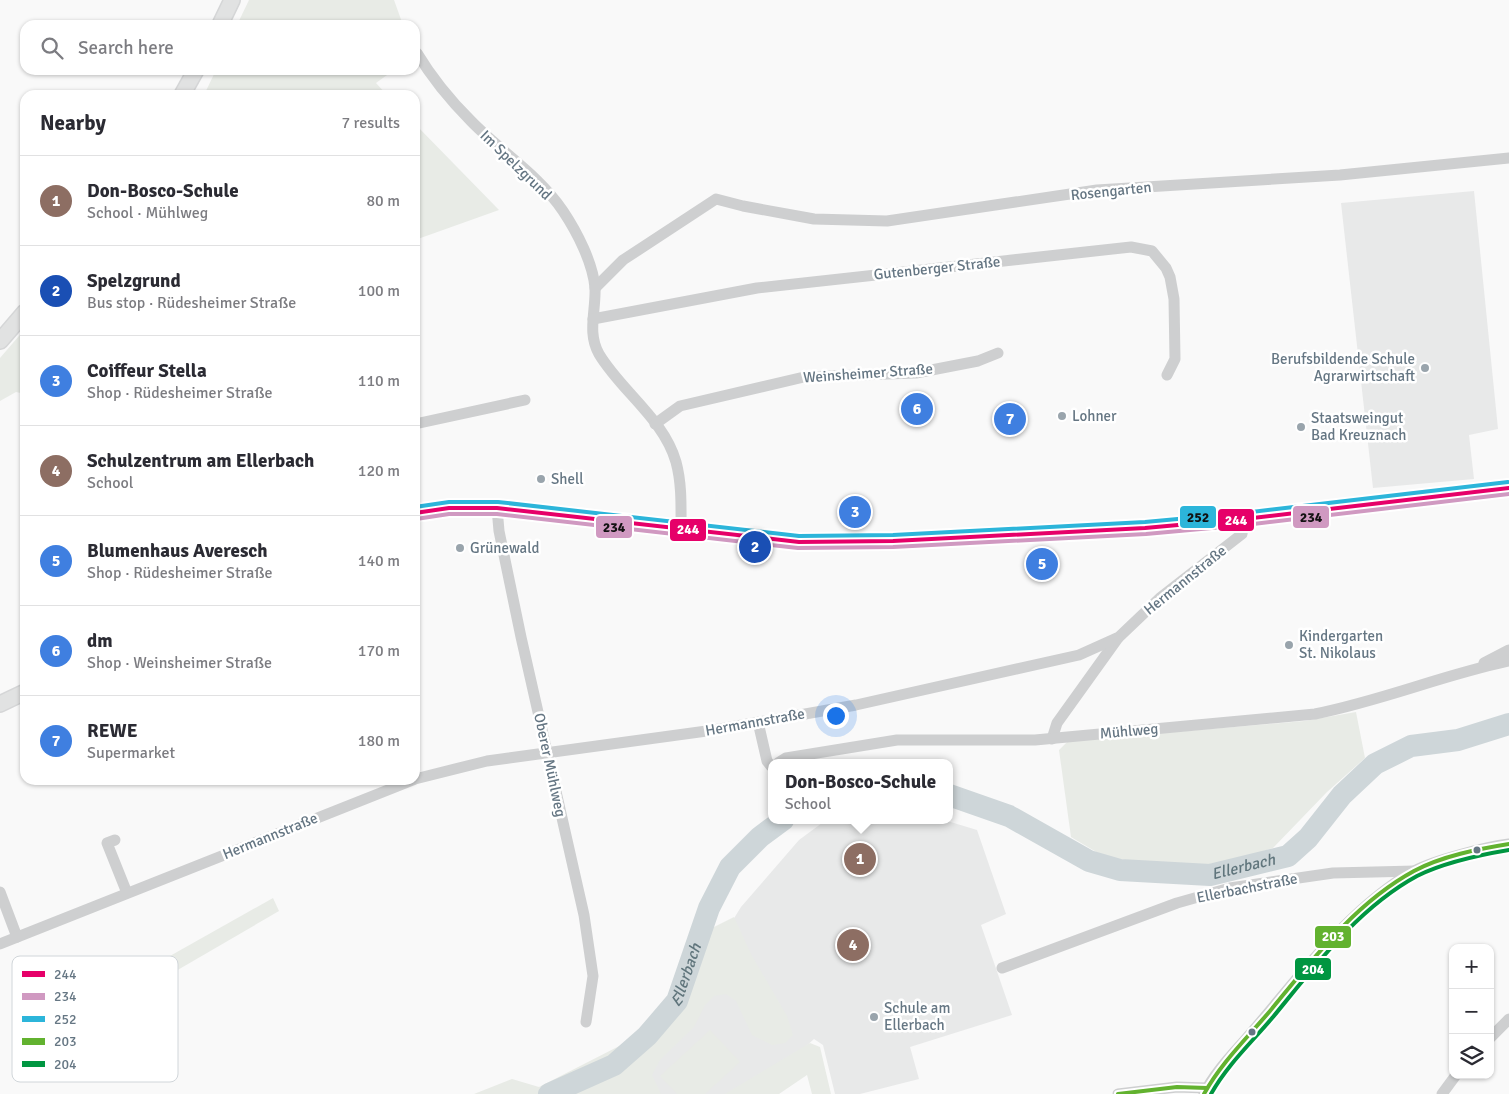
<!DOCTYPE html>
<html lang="en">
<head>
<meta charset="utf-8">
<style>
	:root { --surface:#fff; --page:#f7f7f7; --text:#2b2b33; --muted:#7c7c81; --line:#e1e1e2; --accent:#5c6169 }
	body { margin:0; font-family:Signika,sans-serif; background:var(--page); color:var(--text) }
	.controls { position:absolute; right:15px; bottom:15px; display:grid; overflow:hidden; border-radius:10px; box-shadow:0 1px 4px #0004 }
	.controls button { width:45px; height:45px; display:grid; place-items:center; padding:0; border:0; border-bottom:1px solid var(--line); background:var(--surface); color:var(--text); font:25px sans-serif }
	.you { position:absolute; left:835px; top:715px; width:18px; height:18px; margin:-12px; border:4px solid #fff; border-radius:50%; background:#1a73e8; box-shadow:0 0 0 8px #1a73e833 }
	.badge { display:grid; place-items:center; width:32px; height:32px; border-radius:50%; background:var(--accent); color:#fff; font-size:16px; font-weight:700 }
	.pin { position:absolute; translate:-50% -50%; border:2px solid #fff; box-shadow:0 1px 5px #0006 }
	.popup { position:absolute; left:768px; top:759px; width:185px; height:65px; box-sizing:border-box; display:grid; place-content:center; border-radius:10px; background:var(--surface); filter:drop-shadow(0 1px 4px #0005); font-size:16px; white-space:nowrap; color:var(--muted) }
	.popup b { font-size:19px; color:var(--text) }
	.popup::after { content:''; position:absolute; left:50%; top:100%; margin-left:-10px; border:10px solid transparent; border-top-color:var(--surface) }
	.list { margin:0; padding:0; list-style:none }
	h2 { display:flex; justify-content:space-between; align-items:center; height:65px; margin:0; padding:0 20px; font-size:21px }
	h2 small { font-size:16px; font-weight:400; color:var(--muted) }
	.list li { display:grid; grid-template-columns:32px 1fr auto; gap:15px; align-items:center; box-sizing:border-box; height:90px; padding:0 20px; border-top:1px solid var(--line) }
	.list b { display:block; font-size:19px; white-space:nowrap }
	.list p { margin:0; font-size:16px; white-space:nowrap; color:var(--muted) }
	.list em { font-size:16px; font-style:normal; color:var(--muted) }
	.icon { flex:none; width:28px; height:28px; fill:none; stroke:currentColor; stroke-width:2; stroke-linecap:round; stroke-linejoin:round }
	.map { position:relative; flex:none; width:1509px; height:1094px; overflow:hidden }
	.search { position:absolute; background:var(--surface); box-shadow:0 1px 4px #0004; left:20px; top:20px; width:400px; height:55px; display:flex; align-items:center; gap:12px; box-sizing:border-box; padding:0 18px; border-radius:15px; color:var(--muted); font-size:19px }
	.panel { position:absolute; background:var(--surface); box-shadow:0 1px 4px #0004; left:20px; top:90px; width:400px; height:695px; border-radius:15px }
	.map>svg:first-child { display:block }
	.built { fill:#e8e9e9 }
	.green { fill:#e8ebe6 }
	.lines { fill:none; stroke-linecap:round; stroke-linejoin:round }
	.river { stroke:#ced6d9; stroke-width:22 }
	.secondary-casing { stroke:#d5d6d7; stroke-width:18 }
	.street { stroke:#cecfd0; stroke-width:11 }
	.secondary { stroke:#e1e2e2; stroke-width:15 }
	.bus-1-casing { stroke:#fff; stroke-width:8 }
	.bus-2-casing { stroke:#fff; stroke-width:8 }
	.bus-3-casing { stroke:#fff; stroke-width:8 }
	.bus-4-casing { stroke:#fff; stroke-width:8 }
	.bus-5-casing { stroke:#fff; stroke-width:8 }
	.bus-1 { stroke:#e60069; stroke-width:4 }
	.bus-2 { stroke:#d099c1; stroke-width:4 }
	.bus-3 { stroke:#2cb5da; stroke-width:4 }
	.bus-4 { stroke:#62b22f; stroke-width:4 }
	.bus-5 { stroke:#009641; stroke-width:4 }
	.poi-dot { fill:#99a4ac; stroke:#fff; stroke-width:2 }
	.bus-dot { fill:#657683; stroke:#fff; stroke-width:2 }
	.labels { text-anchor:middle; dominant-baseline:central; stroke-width:5; stroke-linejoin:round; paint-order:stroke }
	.street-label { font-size:15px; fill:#657683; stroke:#fff }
	.poi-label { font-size:15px; fill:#657683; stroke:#fff; text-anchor:start }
	.water-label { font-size:16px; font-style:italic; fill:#60757c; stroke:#fff }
	.key { fill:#fff; stroke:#d1d6da; stroke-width:1 }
	.key-label { font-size:14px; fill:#657683 }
	.line-badge { stroke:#fff; stroke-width:2 }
	.badge-label { font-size:14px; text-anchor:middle; font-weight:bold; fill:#fff }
	.pale-badge-label { font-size:14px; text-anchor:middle; font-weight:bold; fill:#111 }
</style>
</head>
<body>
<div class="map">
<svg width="1509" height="1094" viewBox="0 0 1509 1094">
	<rect width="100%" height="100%" fill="#f9f9f9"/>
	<g class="built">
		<path d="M1474,191L1498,429L1469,435L1474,479L1373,488L1341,203Z"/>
		<path d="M826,820H944L977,830L1006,914L981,925L1012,1015L910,1047L919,1079L860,1094H835L823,1045L814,1039L754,1094H625L741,907L799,840Z"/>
	</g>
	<g class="green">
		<path d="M249,0H394L403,25H237Z"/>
		<path d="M216,70H394L376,83L387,95H204Z"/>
		<path d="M415,124L499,210L415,240Z"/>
		<path d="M25,329V394L16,392L0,401V358Z"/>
		<path d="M1356,712L1365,758L1327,792L1273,848L1236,860L1184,868L1142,863L1103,856L1071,837L1059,750L1068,741L1304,721Z"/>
		<path d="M273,898L279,911L95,1018L90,1001Z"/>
		<path d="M734,917L751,954L787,1016L793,1035L785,1043L772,1045L752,1035L736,1001L726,994L714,996L705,1005L694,1027L660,1060L652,1075L661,1094H474L512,1079L539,1087L629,1041L668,1000L680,982L688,940Z"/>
		<path d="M710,1030L740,1062L705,1094H677L660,1076Z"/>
		<path d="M810,1043L820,1047L831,1094H812L807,1075L779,1094H725Z"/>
	</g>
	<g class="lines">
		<g class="river">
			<path id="s1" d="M949,795L1009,816L1089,861L1120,870L1210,875L1288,856L1308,838L1342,795L1375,764L1411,746L1458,740L1509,724"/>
			<path id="s2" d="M549,1094L614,1065L647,1036L677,1001L709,908L730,867L760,837L783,820"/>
		</g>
		<g class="secondary-casing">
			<g id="secondary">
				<path d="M220,25L232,0"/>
				<path d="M182,95L196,70"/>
				<path d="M0,341L25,312"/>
				<path d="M415,513L449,508H497L799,542L893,541L1145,528L1244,519L1509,488"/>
				<path d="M0,704L25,692"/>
			</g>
		</g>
		<g class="street">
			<path d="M417,53C432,78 451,101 471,121C501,152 539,175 563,211C577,232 593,263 595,288C596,311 587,333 599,354C621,391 664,419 676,462C682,484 681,507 681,530"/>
			<path d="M595,288L623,260L716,199L743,206L814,219L887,221L1097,190L1340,175L1509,158"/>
			<path d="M593,319L757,288L1131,247L1152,251L1166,268L1170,277L1174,299L1175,359L1167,375"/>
			<path d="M415,424L525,400"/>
			<path d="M655,424L680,406L804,377L916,373L978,361L998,353"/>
			<path d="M497,508L499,531L521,637L584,915L593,976L586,1022"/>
			<path d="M1484,663L1509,650"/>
			<path d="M758,722L767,761L771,766"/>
			<path d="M1052,739L1057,723L1118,638"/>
			<path d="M778,763L786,758L897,740H1035L1315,714C1381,701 1443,675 1509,661"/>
			<path d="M415,779L487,761L714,730L856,705L1079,655L1119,637L1161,597L1242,534L1244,519"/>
			<path d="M115,840L107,843L127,893"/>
			<path d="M0,892L17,937"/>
			<path d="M0,944L413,780"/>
			<path d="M1002,968L1177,903L1230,888L1333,873L1415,871"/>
			<path d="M1490,1038L1509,1019"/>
			<path d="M1118,1094L1177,1087L1207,1088"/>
			<path d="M1204,1094C1216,1069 1240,1047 1258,1025C1303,972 1352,906 1414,871C1435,860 1485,847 1509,844"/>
			<path d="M1442,1094L1456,1075"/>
		</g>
		<use href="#secondary" class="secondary"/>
		<g class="bus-1-casing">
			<path id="bus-1" d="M415,513L449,508H497L799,542L893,541L1145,528L1244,519L1509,488"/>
		</g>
		<g class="bus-2-casing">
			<path id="bus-2" d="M416,519L449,514H497L798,548L893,547L1146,534L1245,525L1509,494"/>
		</g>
		<g class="bus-3-casing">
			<path id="bus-3" d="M415,507L449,502H498L799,536L893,535L1145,522L1243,513L1508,482"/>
		</g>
		<g class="bus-4-casing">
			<g id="bus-4">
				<path d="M1118,1094L1177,1087L1207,1088"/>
				<path d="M1204,1094C1221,1063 1247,1038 1270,1011C1312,960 1355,903 1414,871C1442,856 1478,849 1509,844"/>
			</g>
		</g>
		<g class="bus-5-casing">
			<path id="bus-5" d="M1211,1094C1227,1065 1252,1042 1273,1017C1315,966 1358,908 1417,876C1445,862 1479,855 1509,850"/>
		</g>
		<use href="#bus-1" class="bus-1"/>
		<use href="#bus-2" class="bus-2"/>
		<use href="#bus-3" class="bus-3"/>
		<use href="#bus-4" class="bus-4"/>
		<use href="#bus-5" class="bus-5"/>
	</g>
	<g class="poi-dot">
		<circle cx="1425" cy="368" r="5"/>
		<circle cx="1062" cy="416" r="5"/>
		<circle cx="1301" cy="427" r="5"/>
		<circle cx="541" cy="479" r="5"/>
		<circle cx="460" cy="548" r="5"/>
		<circle cx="1289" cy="645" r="5"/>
		<circle cx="874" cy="1017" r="5"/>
	</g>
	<g class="bus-dot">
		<circle cx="1477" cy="850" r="4.5"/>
		<circle cx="1252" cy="1032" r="4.5"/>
	</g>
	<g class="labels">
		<g class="street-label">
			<text transform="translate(516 165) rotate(44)">Im Spelzgrund</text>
			<text transform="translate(1111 191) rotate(-6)">Rosengarten</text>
			<text transform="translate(937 268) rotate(-6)">Gutenberger Straße</text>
			<text transform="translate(868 373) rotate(-4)">Weinsheimer Straße</text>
			<text transform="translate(1185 580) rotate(-39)">Hermannstraße</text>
			<text transform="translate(755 722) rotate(-10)">Hermannstraße</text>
			<text transform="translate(1129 731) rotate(-5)">Mühlweg</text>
			<text transform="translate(550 765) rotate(78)">Oberer Mühlweg</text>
			<text transform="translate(270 836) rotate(-22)">Hermannstraße</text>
			<text transform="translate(1247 888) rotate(-11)">Ellerbachstraße</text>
		</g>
		<g class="poi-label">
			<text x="1415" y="359" text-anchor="end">Berufsbildende Schule<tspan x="1415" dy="17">Agrarwirtschaft</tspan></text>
			<text x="1072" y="416">Lohner</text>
			<text x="1311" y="418">Staatsweingut<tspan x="1311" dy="17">Bad Kreuznach</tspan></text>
			<text x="551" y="479">Shell</text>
			<text x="470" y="548">Grünewald</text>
			<text x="1299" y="636">Kindergarten<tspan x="1299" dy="17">St. Nikolaus</tspan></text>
			<text x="884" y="1008">Schule am<tspan x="884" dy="17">Ellerbach</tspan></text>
		</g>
		<g class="water-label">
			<text stroke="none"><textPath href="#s1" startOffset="312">Ellerbach</textPath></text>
			<text stroke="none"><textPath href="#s2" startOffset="189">Ellerbach</textPath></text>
		</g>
	</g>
	<rect x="12" y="956" width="166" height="126" rx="8" class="key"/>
	<rect x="22" y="971" width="23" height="6" fill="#e60069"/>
	<rect x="22" y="993" width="23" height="7" fill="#d099c1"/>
	<rect x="22" y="1016" width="23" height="6" fill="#2cb5da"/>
	<rect x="22" y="1038" width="23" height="7" fill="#62b22f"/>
	<rect x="22" y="1061" width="23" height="6" fill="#009641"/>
	<g class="key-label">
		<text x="54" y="979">244</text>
		<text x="54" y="1001">234</text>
		<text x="54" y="1024">252</text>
		<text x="54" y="1046">203</text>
		<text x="54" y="1069">204</text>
	</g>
	<g class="line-badge">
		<rect x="1179" y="505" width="38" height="24" rx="5" fill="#2cb5da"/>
		<rect x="1292" y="505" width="38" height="24" rx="5" fill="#d099c1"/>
		<rect x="1217" y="508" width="38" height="24" rx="5" fill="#e60069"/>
		<rect x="595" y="515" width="38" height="24" rx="5" fill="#d099c1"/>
		<rect x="669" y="518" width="38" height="24" rx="5" fill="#e60069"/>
		<rect x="1314" y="925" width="38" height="24" rx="5" fill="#62b22f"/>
		<rect x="1294" y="957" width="38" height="24" rx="5" fill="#009641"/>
	</g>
	<g class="badge-label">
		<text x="1236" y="525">244</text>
		<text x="688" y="534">244</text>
		<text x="1333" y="941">203</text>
		<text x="1313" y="974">204</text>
	</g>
	<g class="pale-badge-label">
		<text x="1198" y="522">252</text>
		<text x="1311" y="522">234</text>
		<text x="614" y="532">234</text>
	</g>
</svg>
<div class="controls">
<button>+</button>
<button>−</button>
<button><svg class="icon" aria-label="layers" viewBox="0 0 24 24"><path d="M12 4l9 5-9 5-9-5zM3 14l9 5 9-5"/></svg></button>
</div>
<div class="you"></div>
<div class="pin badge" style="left:860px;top:859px;background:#8d6e63">1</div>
<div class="popup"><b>Don-Bosco-Schule</b>School</div>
<div class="pin badge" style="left:755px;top:547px;background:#1a4fb4">2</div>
<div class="pin badge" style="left:855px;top:512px;background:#3f7fe0">3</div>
<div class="pin badge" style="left:853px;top:945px;background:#8d6e63">4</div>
<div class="pin badge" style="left:1042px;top:564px;background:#3f7fe0">5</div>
<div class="pin badge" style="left:917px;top:409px;background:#3f7fe0">6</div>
<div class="pin badge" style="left:1010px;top:419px;background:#3f7fe0">7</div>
<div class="search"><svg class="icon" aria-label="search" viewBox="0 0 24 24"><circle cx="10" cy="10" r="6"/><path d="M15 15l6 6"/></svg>Search here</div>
<section class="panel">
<h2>Nearby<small>7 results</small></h2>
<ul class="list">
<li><span class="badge" style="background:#8d6e63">1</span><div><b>Don-Bosco-Schule</b><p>School · Mühlweg</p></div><em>80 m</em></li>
<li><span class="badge" style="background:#1a4fb4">2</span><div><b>Spelzgrund</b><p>Bus stop · Rüdesheimer Straße</p></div><em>100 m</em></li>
<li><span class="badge" style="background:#3f7fe0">3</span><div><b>Coiffeur Stella</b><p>Shop · Rüdesheimer Straße</p></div><em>110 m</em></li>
<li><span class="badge" style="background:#8d6e63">4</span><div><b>Schulzentrum am Ellerbach</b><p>School</p></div><em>120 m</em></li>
<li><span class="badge" style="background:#3f7fe0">5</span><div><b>Blumenhaus Averesch</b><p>Shop · Rüdesheimer Straße</p></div><em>140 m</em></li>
<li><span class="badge" style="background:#3f7fe0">6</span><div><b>dm</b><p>Shop · Weinsheimer Straße</p></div><em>170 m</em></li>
<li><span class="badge" style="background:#3f7fe0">7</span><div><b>REWE</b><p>Supermarket</p></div><em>180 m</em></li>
</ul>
</section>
</div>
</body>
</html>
